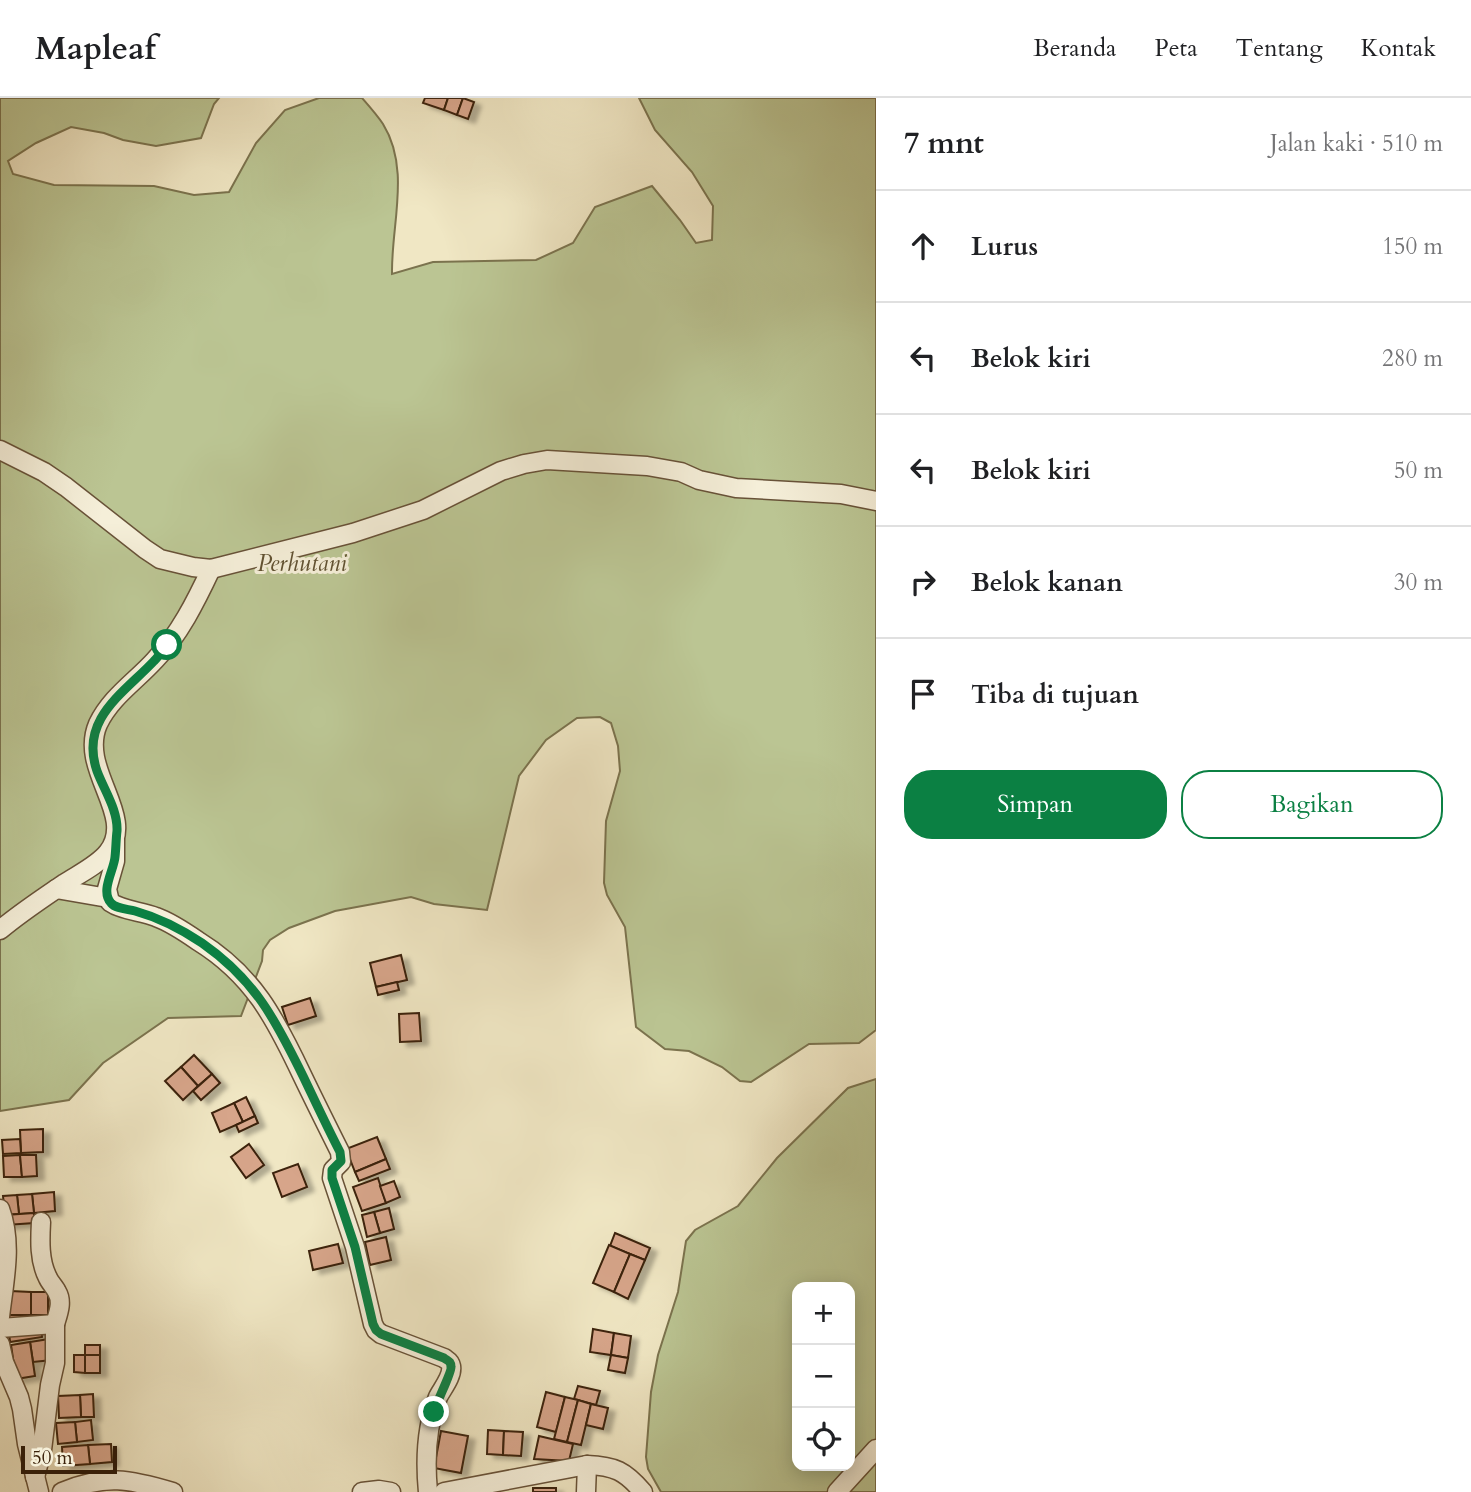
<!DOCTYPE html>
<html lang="id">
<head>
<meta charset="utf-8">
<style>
	:root { --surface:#fff; --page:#f2f2f2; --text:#202124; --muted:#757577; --line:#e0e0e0; --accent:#0b8043 }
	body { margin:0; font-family:Cardo,serif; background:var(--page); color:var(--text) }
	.controls { position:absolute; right:21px; bottom:21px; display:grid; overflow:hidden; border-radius:14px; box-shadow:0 4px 18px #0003 }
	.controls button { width:63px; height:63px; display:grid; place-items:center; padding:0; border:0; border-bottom:2px solid var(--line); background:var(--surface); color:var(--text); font:35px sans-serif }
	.scale { position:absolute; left:21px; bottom:18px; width:96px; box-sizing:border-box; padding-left:7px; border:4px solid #3b2109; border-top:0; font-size:19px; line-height:24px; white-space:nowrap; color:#3b2109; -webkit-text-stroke:5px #f5efd9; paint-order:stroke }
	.stop { position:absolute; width:21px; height:21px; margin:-16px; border:5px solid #0b8043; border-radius:50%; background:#fff }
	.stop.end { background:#0b8043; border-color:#fff; box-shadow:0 2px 7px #0008 }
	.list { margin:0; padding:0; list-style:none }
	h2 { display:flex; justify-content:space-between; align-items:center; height:91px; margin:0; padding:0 28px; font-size:30px }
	h2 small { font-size:23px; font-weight:400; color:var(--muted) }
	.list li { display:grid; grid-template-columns:46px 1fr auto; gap:21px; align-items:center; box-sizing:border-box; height:112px; padding:0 28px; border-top:2px solid var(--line) }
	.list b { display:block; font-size:26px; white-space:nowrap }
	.list em { font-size:23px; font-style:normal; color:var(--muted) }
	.actions { display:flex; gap:14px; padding:21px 28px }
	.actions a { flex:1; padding:16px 0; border:2px solid var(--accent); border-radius:28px; text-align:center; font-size:24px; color:var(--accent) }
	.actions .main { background:var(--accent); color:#fff }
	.icon { flex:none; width:38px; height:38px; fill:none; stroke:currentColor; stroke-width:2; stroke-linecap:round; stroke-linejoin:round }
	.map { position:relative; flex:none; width:876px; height:1394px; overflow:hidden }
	header { display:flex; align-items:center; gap:42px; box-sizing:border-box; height:98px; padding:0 35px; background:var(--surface); border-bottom:2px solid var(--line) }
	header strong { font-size:33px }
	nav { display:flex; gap:38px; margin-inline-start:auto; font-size:24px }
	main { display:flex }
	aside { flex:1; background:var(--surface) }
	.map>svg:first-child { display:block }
	.green { fill:#bbc593; stroke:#7b734e; stroke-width:2; fill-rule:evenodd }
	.building { fill:#d7a58a; stroke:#3b2109; stroke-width:2; filter:url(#shadow) }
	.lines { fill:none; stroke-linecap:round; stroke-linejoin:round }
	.minor-casing { stroke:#685238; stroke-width:21 }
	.minor { stroke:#f5efd9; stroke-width:18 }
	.route { stroke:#0b8043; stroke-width:9 }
	.labels { text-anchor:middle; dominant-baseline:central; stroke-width:6; stroke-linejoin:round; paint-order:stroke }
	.park-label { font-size:24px; font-style:italic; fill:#615232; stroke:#f5efd9 }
</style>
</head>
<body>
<header>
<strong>Mapleaf</strong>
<nav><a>Beranda</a><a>Peta</a><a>Tentang</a><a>Kontak</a></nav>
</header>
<main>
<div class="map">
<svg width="876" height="1394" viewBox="0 0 876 1394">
	<defs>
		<filter id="shadow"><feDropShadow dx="7" dy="4" stdDeviation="2" flood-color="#0004"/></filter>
	</defs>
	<rect width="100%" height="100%" fill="#f0e7c4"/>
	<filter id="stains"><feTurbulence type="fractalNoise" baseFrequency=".00286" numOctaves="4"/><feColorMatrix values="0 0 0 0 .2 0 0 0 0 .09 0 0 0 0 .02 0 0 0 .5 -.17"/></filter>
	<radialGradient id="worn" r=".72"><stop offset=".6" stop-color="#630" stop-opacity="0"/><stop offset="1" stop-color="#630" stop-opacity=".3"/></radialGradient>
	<g class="green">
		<path d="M0,0H219L214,6L201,40L156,48L123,42L104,35L71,29L36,45L8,63L13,76L54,87L154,88L194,97L229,94L256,45L285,12L319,0H362C369,8 377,17 383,26C411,71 391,127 392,176L433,164L536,162L573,145L595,109L652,88L680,122L696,145L712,142L713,108L692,74L655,32L639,0H876V932L859,945L809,946L751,984L740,983L722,969L689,953L665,951L636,929L625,829L607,797L604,785L606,723L620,673L618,648L611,625L600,619L577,620L546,642L519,678L487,812L434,806L411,799L335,813L289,830L270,842L263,852L262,863L241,918L168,920L103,965L69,1002L0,1013Z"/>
		<path d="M876,981V1394H661L648,1371L646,1359L651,1294L658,1257L678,1194L686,1143L695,1132L738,1108L777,1060L848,990ZM797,1189H850V1368H797Z"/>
	</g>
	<g class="building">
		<path d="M425,0H448L444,12L423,5Z"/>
		<path d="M448,0H463L457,17L444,12Z"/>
		<path d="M463,0L474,4L468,21L457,17Z"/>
		<path d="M401,857L407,882L376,889L370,865Z"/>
		<path d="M397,884L399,892L378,897L376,889Z"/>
		<path d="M310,900L316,918L288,927L282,909Z"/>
		<path d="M419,915L421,943L400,944L399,916Z"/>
		<path d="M194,957L212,976L198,988L181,969Z"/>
		<path d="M181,969L198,988L183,1002L165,983Z"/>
		<path d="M212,976L220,985L201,1002L193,993Z"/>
		<path d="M246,999L255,1018L243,1024L234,1005Z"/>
		<path d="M234,1005L243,1024L220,1034L212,1015Z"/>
		<path d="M255,1018L258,1025L239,1034L236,1027Z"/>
		<path d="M43,1031V1054L21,1055L20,1032Z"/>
		<path d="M377,1039L386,1061L355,1074L346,1051Z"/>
		<path d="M20,1041L21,1055L3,1056L2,1042Z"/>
		<path d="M249,1046L264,1067L246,1080L231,1059Z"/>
		<path d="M20,1057L22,1079H4L3,1058Z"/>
		<path d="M20,1057H36L37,1078L22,1079Z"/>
		<path d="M386,1061L390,1071L359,1083L355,1074Z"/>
		<path d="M298,1066L307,1089L282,1099L273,1075Z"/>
		<path d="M378,1080L386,1105L362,1113L353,1089Z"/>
		<path d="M394,1083L400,1099L386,1105L380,1088Z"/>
		<path d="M54,1094L55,1113L34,1115L32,1096Z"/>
		<path d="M32,1096L34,1115L19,1116L17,1097Z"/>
		<path d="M17,1097L19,1116L5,1117L3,1098Z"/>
		<path d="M389,1110L394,1131L380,1135L374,1114Z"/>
		<path d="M374,1114L380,1135L367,1139L362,1117Z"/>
		<path d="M34,1115V1125L6,1127L5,1117Z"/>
		<path d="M615,1135L650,1150L645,1162L610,1148Z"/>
		<path d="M386,1139L391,1162L370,1167L365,1144Z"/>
		<path d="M338,1146L343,1165L313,1172L309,1153Z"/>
		<path d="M609,1147L630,1156L614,1194L593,1185Z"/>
		<path d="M630,1156L645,1162L628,1201L614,1194Z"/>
		<path d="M10,1193L31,1194V1217H9Z"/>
		<rect x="31" y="1194" width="17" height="23"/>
		<rect x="9" y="1217" width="39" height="8"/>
		<path d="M41,1228L42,1239L10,1244L9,1233Z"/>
		<path d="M593,1231L614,1235L611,1257L590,1254Z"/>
		<path d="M614,1235L631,1238L628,1260L611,1257Z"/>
		<path d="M49,1241L52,1262L33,1264L30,1244Z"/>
		<path d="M30,1244L35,1278L16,1281L11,1247Z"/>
		<rect x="85" y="1247" width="15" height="10"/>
		<path d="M74,1257H85V1275L74,1274Z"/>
		<rect x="85" y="1257" width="15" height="18"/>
		<path d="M611,1257L628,1260L625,1275L608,1272Z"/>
		<path d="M578,1288L600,1293L596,1307L574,1301Z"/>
		<path d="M546,1294L565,1299L556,1334L537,1329Z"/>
		<path d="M93,1296L94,1319H81L80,1297Z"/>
		<path d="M80,1297L81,1319L59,1320L58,1298Z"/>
		<path d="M565,1299L578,1302L567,1344L554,1341Z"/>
		<path d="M578,1302L591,1306L581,1347L567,1344Z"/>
		<path d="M591,1306L608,1310L603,1331L586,1327Z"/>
		<path d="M91,1322L93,1342L77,1344L75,1324Z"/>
		<path d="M75,1324L77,1344L58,1346L56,1325Z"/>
		<path d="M488,1332L504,1333L503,1357L487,1356Z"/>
		<path d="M441,1333L468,1338L461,1375L434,1370Z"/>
		<path d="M504,1333L523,1334L521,1358L503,1357Z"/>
		<path d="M539,1338L573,1346L569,1363L534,1361Z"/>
		<path d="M111,1346L112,1364L90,1366L88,1347Z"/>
		<path d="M88,1347L90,1366L63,1368L62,1349Z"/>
		<rect x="533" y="1390" width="23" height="4"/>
	</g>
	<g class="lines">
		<g class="minor-casing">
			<g id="minor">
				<path d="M0,352L44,374L66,389L145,451L160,461L193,469L211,471L353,435L423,412L501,373L524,366L547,362L647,368L681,374L699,382L736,390L841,396L876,403"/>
				<path d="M115,742V763L107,791L110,804C123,813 141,813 156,819C170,824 185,834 198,843C253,877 275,920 302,977C314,1002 327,1028 340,1054L341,1064L333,1072L332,1080L355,1149L373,1226L376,1232L381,1236L444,1260C448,1263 450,1263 451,1268C453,1278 442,1291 438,1299C426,1329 425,1363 428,1394"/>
				<path d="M56,791L108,800"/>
				<path d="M0,832C20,815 43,800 65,785C79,776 98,767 108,754C137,717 78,672 98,626C111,599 135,584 155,562C179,537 196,503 211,471"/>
				<path d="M0,1111C13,1146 4,1183 0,1219"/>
				<path d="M41,1124C40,1142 39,1163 48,1180C50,1185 55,1189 57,1194C63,1204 58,1216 55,1226"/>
				<path d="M0,1230L55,1226V1265L50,1287L42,1352L35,1379"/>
				<path d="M0,1246L4,1264L19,1299L22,1311L27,1346L39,1394"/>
				<path d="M62,1394C105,1376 130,1381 173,1394"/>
				<path d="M362,1394L379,1392L391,1394"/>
				<path d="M444,1394L587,1367C615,1368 625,1373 643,1394"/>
				<path d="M586,1394L587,1367"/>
				<path d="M837,1394L876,1351"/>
			</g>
		</g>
		<use href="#minor" class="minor"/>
	</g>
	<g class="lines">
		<path class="route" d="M167,547C163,552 159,558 154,563C124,595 79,621 97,673C104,692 118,712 117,733C116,741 116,750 115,759C114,772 100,793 111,805C116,811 128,811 135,813C160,820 181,831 202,845C255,882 275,921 303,978C315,1003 327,1029 340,1054L341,1063L332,1072V1080L355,1149L373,1226L376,1232L381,1236L444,1260C448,1263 451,1263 451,1269C452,1274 436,1305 434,1314"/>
	</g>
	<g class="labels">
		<g class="park-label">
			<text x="302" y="465">Perhutani</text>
		</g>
	</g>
	<rect width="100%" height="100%" filter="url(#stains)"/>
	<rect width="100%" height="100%" fill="url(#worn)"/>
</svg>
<div class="controls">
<button>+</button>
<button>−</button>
<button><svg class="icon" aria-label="locate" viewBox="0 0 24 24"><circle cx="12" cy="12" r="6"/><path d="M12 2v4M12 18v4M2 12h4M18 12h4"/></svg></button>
</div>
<div class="scale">50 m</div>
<div class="stop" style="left:167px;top:547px"></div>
<div class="stop end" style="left:434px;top:1314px"></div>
</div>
<aside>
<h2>7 mnt<small>Jalan kaki · 510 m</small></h2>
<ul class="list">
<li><svg class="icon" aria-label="ahead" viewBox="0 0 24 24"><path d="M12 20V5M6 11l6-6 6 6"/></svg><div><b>Lurus</b></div><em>150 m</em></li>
<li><svg class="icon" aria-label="left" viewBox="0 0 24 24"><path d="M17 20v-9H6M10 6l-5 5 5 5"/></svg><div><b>Belok kiri</b></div><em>280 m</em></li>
<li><svg class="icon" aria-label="left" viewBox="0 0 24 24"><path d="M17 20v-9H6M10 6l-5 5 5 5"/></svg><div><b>Belok kiri</b></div><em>50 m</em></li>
<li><svg class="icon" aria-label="right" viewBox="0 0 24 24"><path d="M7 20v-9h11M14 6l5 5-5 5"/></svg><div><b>Belok kanan</b></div><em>30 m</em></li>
<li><svg class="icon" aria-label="arrive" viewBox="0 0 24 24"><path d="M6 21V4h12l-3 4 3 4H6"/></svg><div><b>Tiba di tujuan</b></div></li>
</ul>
<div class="actions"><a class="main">Simpan</a><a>Bagikan</a></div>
</aside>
</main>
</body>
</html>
